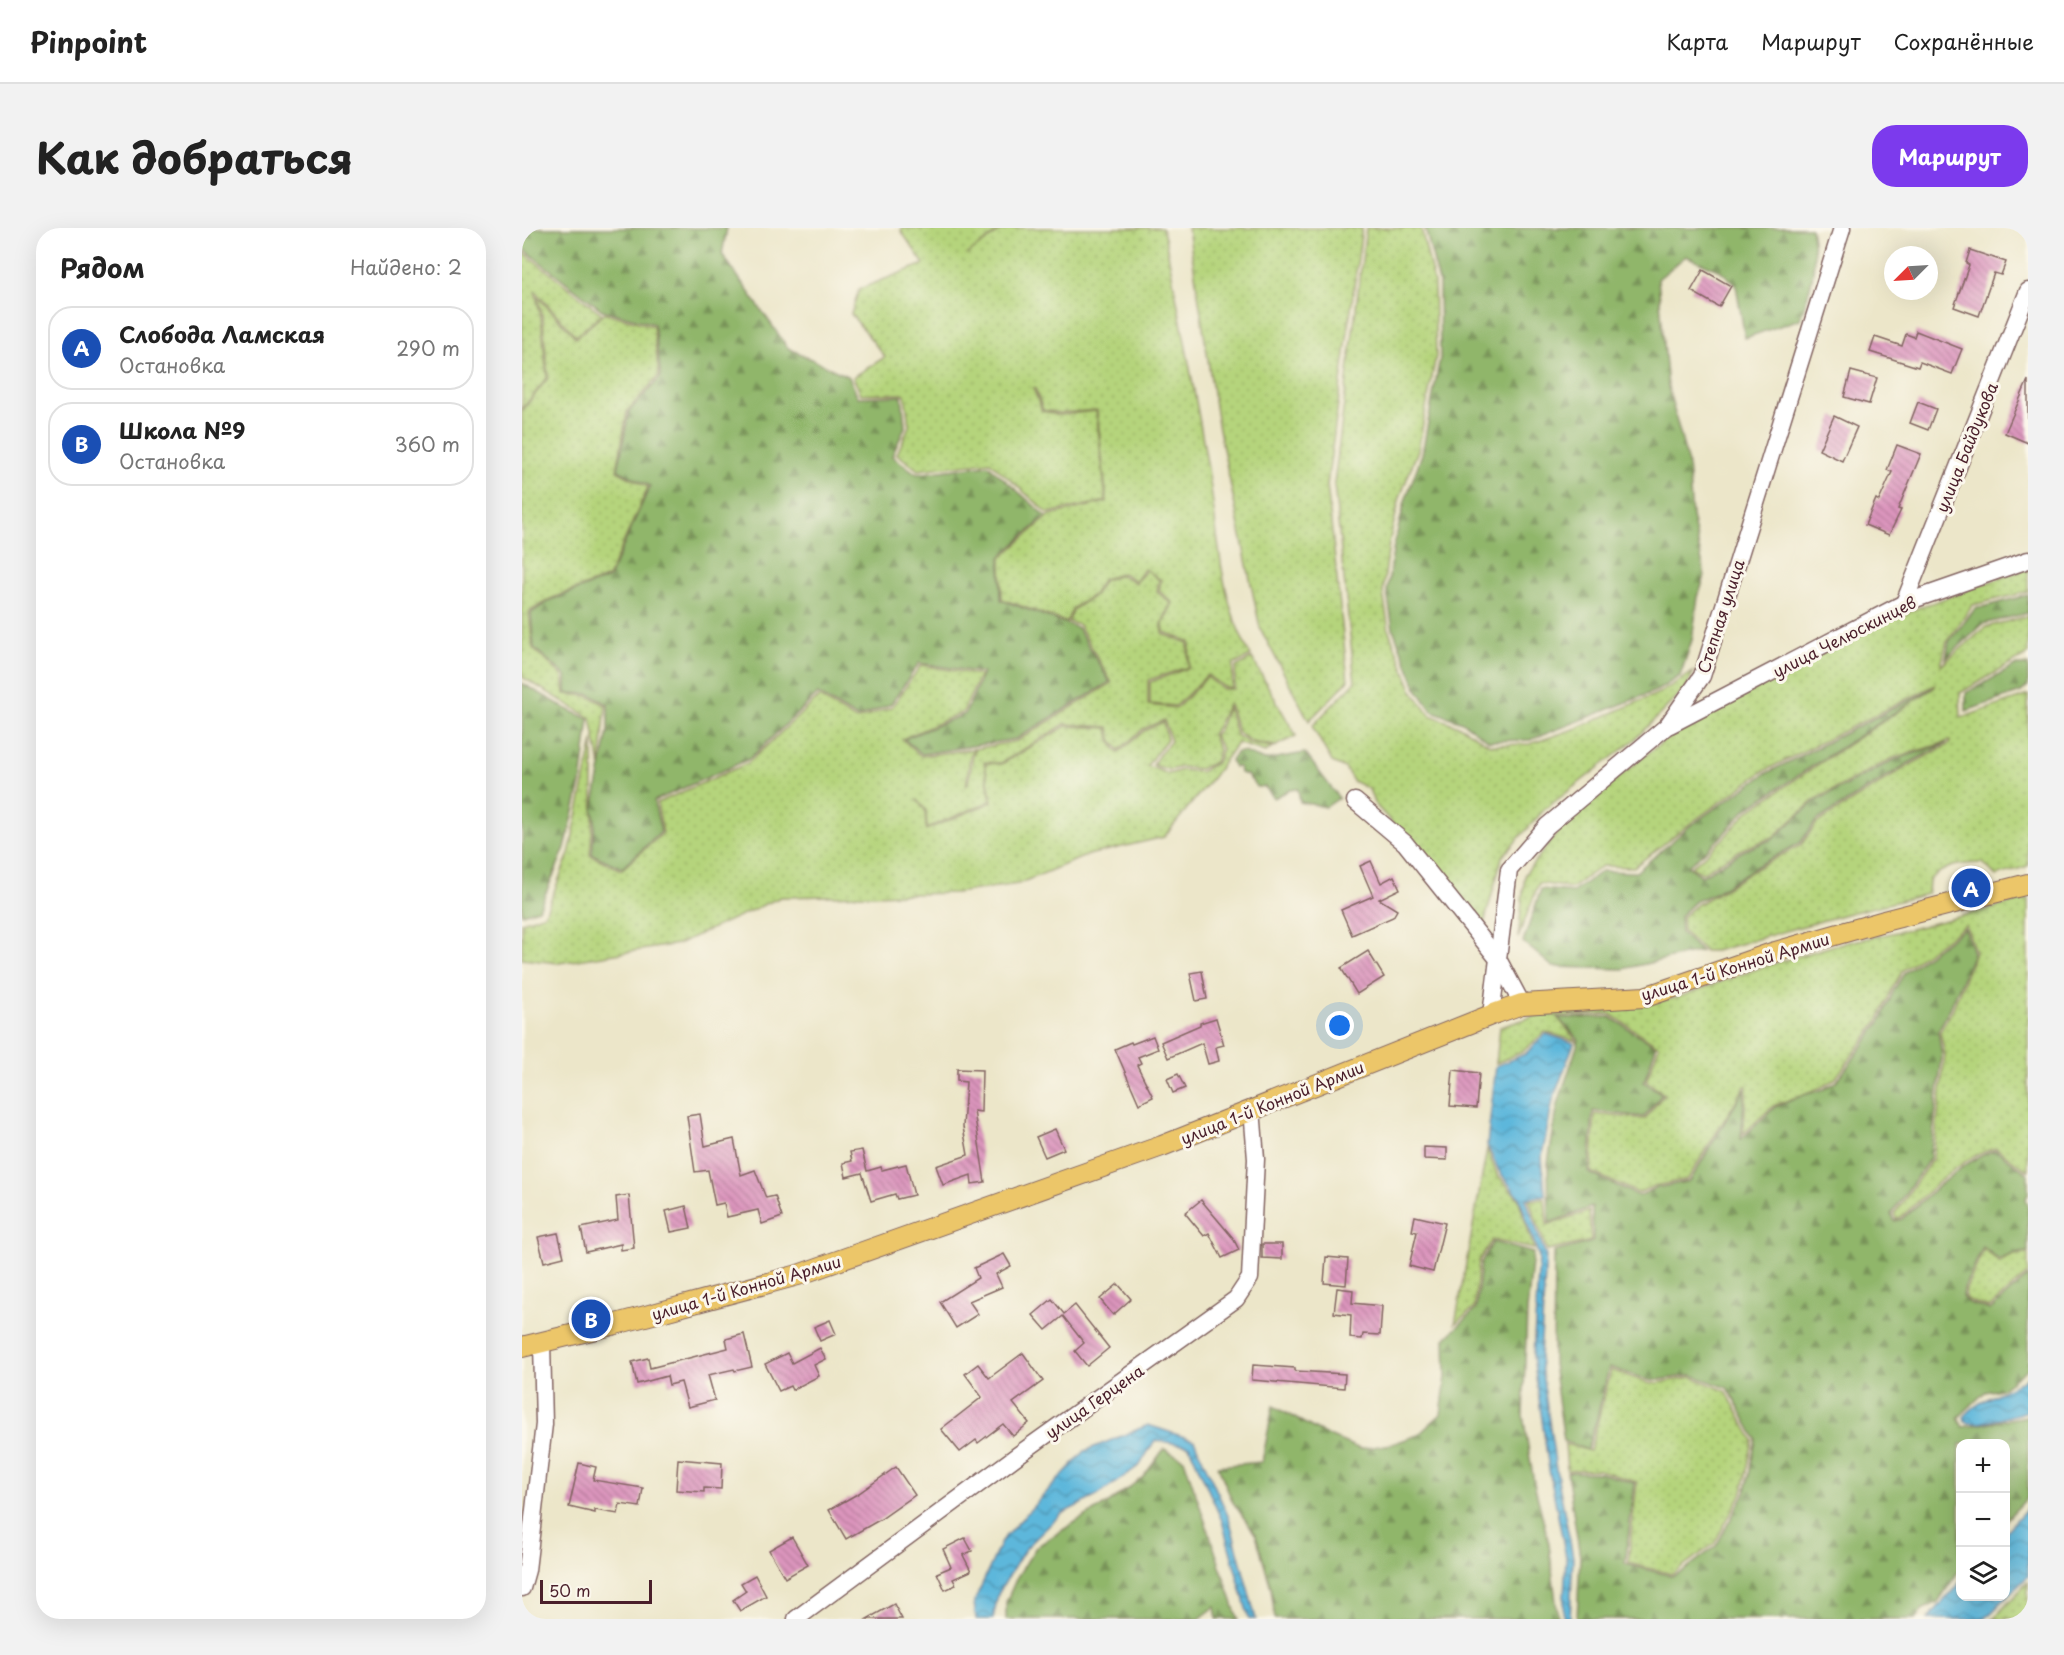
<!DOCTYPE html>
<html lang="ru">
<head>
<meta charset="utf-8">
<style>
	:root { --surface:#fff; --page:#f2f2f2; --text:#222; --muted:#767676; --line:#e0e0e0; --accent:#7c3aed }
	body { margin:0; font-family:"Playpen Sans",sans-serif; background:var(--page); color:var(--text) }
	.controls { position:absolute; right:18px; bottom:18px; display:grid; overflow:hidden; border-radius:12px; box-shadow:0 6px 24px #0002 }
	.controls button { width:54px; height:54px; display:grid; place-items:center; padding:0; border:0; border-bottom:2px solid var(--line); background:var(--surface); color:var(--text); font:30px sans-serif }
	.compass { position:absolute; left:1362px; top:18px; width:54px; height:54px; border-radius:50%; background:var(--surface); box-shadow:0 6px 24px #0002; rotate:246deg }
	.scale { position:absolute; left:18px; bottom:15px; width:112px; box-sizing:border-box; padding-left:6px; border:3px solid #4a1f2b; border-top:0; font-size:16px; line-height:21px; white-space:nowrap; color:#4a1f2b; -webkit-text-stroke:4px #fbf7ec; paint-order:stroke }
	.you { position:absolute; left:818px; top:798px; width:21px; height:21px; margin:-15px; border:4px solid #fff; border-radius:50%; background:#1a73e8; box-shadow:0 0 0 9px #1a73e833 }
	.badge { display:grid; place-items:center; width:39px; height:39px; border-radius:50%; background:var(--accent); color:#fff; font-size:20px; font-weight:700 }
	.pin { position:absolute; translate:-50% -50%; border:3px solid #fff; box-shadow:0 2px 6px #0006 }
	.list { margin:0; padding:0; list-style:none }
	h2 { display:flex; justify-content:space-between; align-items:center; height:78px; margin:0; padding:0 24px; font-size:26px }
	h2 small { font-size:20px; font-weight:400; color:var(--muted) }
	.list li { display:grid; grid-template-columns:39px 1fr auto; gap:18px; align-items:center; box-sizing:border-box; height:84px; margin:0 12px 12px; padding:0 12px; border:2px solid var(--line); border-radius:24px }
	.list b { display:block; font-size:22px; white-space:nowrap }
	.list p { margin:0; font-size:20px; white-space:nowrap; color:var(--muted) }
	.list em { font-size:20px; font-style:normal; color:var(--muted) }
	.icon { flex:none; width:33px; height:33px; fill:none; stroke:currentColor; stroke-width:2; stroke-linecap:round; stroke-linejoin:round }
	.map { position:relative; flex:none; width:1506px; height:1391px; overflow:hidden; border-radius:24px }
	header { display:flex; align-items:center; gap:36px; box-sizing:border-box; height:84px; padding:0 30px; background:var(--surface); border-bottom:2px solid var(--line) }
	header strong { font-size:28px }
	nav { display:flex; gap:33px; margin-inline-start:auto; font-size:21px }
	.intro { display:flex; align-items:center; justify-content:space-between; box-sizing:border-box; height:144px; padding:0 36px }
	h1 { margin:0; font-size:42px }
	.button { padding:15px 27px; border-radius:24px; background:var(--accent); color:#fff; font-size:21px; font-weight:700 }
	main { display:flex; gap:36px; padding:0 36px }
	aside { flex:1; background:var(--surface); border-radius:24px; box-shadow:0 6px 24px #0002 }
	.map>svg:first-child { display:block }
	.grass { fill:url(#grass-dots); stroke:#807a53; stroke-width:1.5 }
	.forest { fill:url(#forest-firs); stroke:#6d6a4b; stroke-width:1.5 }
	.water { fill:url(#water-waves); stroke:#546b83; stroke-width:1.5 }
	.building { fill:url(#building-back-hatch) }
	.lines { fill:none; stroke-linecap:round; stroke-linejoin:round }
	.minor-casing { stroke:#836562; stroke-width:19 }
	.major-casing { stroke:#836562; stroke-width:22 }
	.minor { stroke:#fff; stroke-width:16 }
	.major { stroke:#ecc669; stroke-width:20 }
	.labels { text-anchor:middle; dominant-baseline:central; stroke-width:6; stroke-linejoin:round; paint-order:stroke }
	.street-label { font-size:16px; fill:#4a1f2b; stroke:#fbf7ec }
</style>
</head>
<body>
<header>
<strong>Pinpoint</strong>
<nav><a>Карта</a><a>Маршрут</a><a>Сохранённые</a></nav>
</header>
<div class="intro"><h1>Как добраться</h1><a class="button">Маршрут</a></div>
<main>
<aside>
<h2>Рядом<small>Найдено: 2</small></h2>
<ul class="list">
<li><span class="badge" style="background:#1a4fb4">A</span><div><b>Слобода Ламская</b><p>Остановка</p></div><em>290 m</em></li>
<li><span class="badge" style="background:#1a4fb4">B</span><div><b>Школа №9</b><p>Остановка</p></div><em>360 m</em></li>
</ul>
</aside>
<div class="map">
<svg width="1506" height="1391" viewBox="0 0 1506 1391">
	<defs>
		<pattern id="grass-dots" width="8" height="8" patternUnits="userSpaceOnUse" patternTransform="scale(1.5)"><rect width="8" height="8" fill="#b5d47b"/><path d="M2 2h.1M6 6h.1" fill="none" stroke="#9db66a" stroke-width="1.8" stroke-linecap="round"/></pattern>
		<pattern id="forest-firs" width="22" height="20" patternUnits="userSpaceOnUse" patternTransform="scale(1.5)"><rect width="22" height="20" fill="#90b66b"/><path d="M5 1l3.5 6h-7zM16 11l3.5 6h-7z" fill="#789358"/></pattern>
		<pattern id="water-waves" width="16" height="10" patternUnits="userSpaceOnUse" patternTransform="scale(1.5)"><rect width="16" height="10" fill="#5db7db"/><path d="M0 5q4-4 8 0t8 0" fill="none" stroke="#4f94b2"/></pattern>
		<pattern id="building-back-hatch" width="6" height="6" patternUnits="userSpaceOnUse" patternTransform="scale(1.5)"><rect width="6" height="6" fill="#dc95bd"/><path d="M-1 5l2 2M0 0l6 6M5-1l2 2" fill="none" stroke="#b4799a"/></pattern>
	</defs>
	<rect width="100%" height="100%" fill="#fbf7ec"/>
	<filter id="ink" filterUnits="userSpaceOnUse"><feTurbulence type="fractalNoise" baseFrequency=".0167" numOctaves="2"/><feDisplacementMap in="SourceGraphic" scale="12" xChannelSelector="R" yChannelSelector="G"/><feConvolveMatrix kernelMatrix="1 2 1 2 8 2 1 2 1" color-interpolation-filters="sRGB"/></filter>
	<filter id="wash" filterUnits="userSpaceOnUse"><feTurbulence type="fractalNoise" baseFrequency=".008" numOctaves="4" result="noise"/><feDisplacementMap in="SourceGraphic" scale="24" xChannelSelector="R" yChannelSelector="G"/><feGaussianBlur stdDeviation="1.35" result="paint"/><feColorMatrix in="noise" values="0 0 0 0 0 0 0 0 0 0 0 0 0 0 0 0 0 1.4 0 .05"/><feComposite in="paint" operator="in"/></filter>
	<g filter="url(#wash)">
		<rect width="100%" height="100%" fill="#ece6c9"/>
		<g class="grass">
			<path d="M380,0H481L444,27L483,0H640L643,10C658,89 674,168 687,247C697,309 697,372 729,428L711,437L710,460L702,459L685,447L654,478L628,476V454L667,440L668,414L642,404L641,396L651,375L637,363L639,352L625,342L637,352L635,364L649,375L640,395L641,406L666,415V439L626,452V477L655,480L685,449L701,461H712L714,439L730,430L774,508L754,518L730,514L716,505L707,475C700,485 698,497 690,506L697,522L693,534L678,541L659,539L648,542L631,537L636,528L649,513L642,492L621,501L597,522L589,511L587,499L543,496L479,535L462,534L469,573L405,600L404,582L394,571L403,582L404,602L470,574L463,535L480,536L544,498L586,500L588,512L596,525L622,503L641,494L645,511L625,538L647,546L660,542L679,544L695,534L700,521L692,507L697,502L706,478L714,507L729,516L753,519L743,524L715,515L691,549L642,609L566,627L496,656L434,665L259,669L156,716L37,735L0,731V694L23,686L47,626L71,513V593L68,627L99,642L141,605L135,575L226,535L297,469L334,492L370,479L399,437L458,447L441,484L380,511L399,528L452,521L448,529L444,559C450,547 448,533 453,521L495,513L590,455L557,397L546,394L552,381L572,368L582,352L600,347L614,355L624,342L622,341L614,353L601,345L581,351L571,367L551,380L544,394L480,371L479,330L528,287L585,274L575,182L538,185L521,182L513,160H511L520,183L538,187L574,183L584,273L526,285L468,234L396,242L375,226L387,198L383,166H339L331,149L363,129L329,86L337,61L402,36L379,3Z"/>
			<path d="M666,0H840L805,257L826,453L787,493L738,400L695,191Z"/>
			<path d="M844,0H899L912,55L914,128L896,222L878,269L867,315L861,364L867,403L891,464L908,487L939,499L968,517L1008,516L1055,500L1139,464L1171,444L1165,459L1112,512L1022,582L980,629L962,696L852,575L847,561L831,553L823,540L810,534L790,498L833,454L812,256Z"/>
			<path d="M0,23L80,86L54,108L13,63L19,90L25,150L0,181Z"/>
			<path d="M15,68L54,110L83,85L131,98L137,148L105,183L95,243L126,259L86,349L28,371L7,384L11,421L41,448L43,466L66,468L84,477L78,537L69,490L0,449V183L26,150L21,90Z"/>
			<path d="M1506,340V364L1451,377L1425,413L1419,438L1464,399L1506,388V426L1438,465L1439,490L1506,467V638L1474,648L1461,635C1437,636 1426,636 1407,652L1406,666L1324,686L1193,723H1183L1161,704L1160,689L1177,675L1193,667L1235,640L1279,617L1295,595L1386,538L1428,516V513L1371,530L1292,572L1251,609L1220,621L1180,645L1169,639L1201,611L1226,583L1413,459V457L1242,543L1170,594L1112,639L1080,638L1050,660L1017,655L996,710L1003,646L1051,585L1152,505L1303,423L1396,380Z"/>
			<path d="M1506,671V943L1474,920C1437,929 1407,964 1379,989L1374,991L1372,986L1411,930L1423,827L1418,804L1430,783L1453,724L1444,697L1381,742L1370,761L1356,793L1313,851L1300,859L1251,878L1221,906L1225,858H1223L1166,951L1133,958L1116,965L1069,944L1073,886L1123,891L1142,866L1124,853L1137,818L1088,786L1034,788L1055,813L1023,804L1000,824L974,835L978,799L1023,785L1083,782L1154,770L1235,741L1313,717L1389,701Z"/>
			<path d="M965,921L975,946L996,970L1012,1021L970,1012L957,1033L952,1080L933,1096Z"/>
			<path d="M1023,971L1025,997L1067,983L1069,1013L1025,1023L1007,972Z"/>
			<path d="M1462,1021L1477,1034L1492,1027L1506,1026V1045L1467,1080L1448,1073L1443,1070L1444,1061Z"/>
			<path d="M1089,1142L1129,1156L1170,1149L1204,1163L1231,1212L1221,1263L1192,1316L1150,1346L1106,1335L1115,1254L1077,1242H1045L1043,1216L1068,1223Z"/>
			<path d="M1506,1354V1391H1471Z"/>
		</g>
		<g class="forest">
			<path d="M0,0H205L200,26L266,120L327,149L336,169L380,168L383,199L370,228L395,246L466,237L524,288L478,329L479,372L556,400L588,454L494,511L400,526L382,511L443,486L461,445L397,435L369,476L335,490L296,466L227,531L132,573L139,604L100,640L70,626L73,593L71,581L86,503V476L67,466L44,465V448L12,420L9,385L29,372L87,350L128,258L96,242L107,183L139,149L132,96L80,82L0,20Z"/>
			<path d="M903,0H1289C1296,38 1290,56 1278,91L1223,110L1214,57L1199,43L1164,28L1136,51L1146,159L1166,236L1170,288L1183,348L1176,369L1170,412L1158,448L1136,462L1008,512L967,513L940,494L910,483L895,461L871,401L865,363L872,317L883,273L900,226L918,130L917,54Z"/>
			<path d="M1506,367V385L1461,396L1424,431L1427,413L1453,381Z"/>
			<path d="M1495,437H1506V458L1499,464L1444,483V465Z"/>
			<path d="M0,455L45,481L67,491L59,555L43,620L17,681L0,686Z"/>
			<path d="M1411,460L1224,581L1198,610L1166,638L1180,648L1221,623L1251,611L1292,574L1372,532L1425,515L1385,536L1294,593L1278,615L1235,638L1193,665L1174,673L1158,688L1159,705L1179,723L1101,741L1031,739L1001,714L1019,661L1051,664L1080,643L1114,644L1169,597L1243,546Z"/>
			<path d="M715,524H722L742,532L783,525L817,570L804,579L778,574L776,561L767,562L752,570L743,559H735L725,547L718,545L717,539H712L709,532Z"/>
			<path d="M1443,700L1451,725L1427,783L1416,803L1420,828L1408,930L1369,986L1372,993L1380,991C1407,967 1440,932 1474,922L1506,946V965L1504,971L1506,979V1024L1491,1026L1477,1032L1461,1019L1442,1060L1441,1070L1447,1075L1468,1082L1506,1048V1140L1479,1161L1463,1164L1436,1190L1441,1199L1506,1188V1269L1484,1292V1216H1438V1341L1416,1374L1400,1382L1393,1391H1055L1058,1329L1045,1244L1078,1245L1113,1255L1103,1336L1150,1348L1161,1343L1194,1318L1224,1263L1234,1211L1206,1160L1170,1147L1129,1153L1087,1139L1075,1190L1065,1222L1042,1213L1031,1136L1032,1024L1071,1014L1070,979L1027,995L1026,935L1036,876L1057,812L1036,790L1088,789L1134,818L1122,854L1140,866L1122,889L1071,883L1067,945L1117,968L1134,960L1168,953L1223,860L1219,911L1253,879L1282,867L1302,861L1315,853L1358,794L1372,762L1383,744Z"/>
			<path d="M971,1014L1011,1025L1005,1083L1001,1187L1012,1255L1027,1316L1036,1391H753L749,1360L734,1307L710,1273L696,1238L740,1234L751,1178L802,1206L838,1221L870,1216L896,1207L919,1186L924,1148L923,1111L954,1081L959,1035Z"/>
			<path d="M642,1221L662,1231L716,1391H695L693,1379L677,1391H484V1374L495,1349L514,1319L555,1293L585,1276L621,1249Z"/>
		</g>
		<g class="water">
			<path d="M1024,806L1052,815L1031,872L1020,928L1023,967L1004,971L1024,1028L1018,1130L1034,1241L1051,1329L1048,1391L1041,1390L1044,1329L1027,1242L1011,1128L1017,1029L997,969L977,943L965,917L974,838L1003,826Z"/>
			<path d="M1506,1148V1183C1491,1187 1457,1199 1443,1194L1442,1189C1458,1169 1487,1164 1506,1148Z"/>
			<path d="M626,1197L672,1212L707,1290L734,1391H727L700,1293L667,1218L633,1212L618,1237L575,1268L539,1286L503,1321L476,1366L471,1391H454L452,1374L480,1312L563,1223Z"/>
			<path d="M1506,1279V1348L1463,1391H1406L1438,1354V1368H1484V1303Z"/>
		</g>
		<g id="blocks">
			<g class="building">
				<path d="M1448,22L1484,34L1479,47L1472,45L1457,88L1432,79L1447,37L1444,35Z"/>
				<path d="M1181,42L1209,58L1197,79L1169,63Z"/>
				<path d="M1394,103L1440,121L1430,146L1398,134L1396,139L1348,124L1353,109L1380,118L1384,106L1392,109Z"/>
				<path d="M1329,143L1355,150L1347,176L1322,169Z"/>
				<path d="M1506,152V215L1483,205Z"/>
				<path d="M1396,174L1414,181L1406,202L1388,195Z"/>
				<path d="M1312,188L1335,199L1320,233L1297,222Z"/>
				<path d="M1375,217L1399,226L1376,281L1379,282L1367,307L1343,297L1354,271L1357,273L1370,244L1365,242Z"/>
				<path d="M849,633L859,655L872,648L878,661L857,671L875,682L871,689L830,707L819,682L851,668L838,638Z"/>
				<path d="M846,723L862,749L835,766L819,740Z"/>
				<path d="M680,743L685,771L674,773L668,745Z"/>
				<path d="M694,790L702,817L694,819L697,833L686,836L680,815L646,830L639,814L678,797V795Z"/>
				<path d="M631,808L636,821L616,829L619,835L615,837L631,869L617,876L593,821L609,814L610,816Z"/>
				<path d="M435,841L460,842L459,884L452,883L463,954L450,956L449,947L421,957L414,938L446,927L441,899L444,854L435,853Z"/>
				<path d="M931,842L957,845L954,880L928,878Z"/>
				<path d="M656,846L663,860L651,865L645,851Z"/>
				<path d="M178,886L183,918L212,911L219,947L233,942L244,970L253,968L260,989L240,996L236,982L205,989L202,975L193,977L186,942L173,944L165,888Z"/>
				<path d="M533,901L542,921L523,929L514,909Z"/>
				<path d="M902,919L925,920V932L902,931Z"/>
				<path d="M340,922L345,943L359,939L360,942L384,936L392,967L375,971L373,966L349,973L340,945L324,949L321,935L330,933L328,924Z"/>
				<path d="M107,967L112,1020L99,1022V1016L64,1024L59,1000L96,992L94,969Z"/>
				<path d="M679,972L711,1010L717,1022L700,1030L687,1005L682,1008L663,985Z"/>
				<path d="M164,978L169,1000L149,1004L144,983Z"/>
				<path d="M893,988L923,995L911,1044L887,1038L895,1004L890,1003Z"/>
				<path d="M36,1005L42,1029L22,1034L16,1009Z"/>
				<path d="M740,1016H760V1031L740,1030Z"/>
				<path d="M482,1026L489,1038L474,1046L480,1059L447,1073L456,1086L434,1100L418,1074L456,1050L452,1040Z"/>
				<path d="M804,1029L826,1031L824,1057L802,1055Z"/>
				<path d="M596,1056L609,1071L591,1087L578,1071Z"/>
				<path d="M815,1060L831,1062L830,1075L860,1078L858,1107L841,1106L840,1111L828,1110L829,1087L812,1085Z"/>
				<path d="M530,1071L542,1086L553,1077L587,1120L565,1138L553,1123L562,1115L541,1088L524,1102L511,1087Z"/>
				<path d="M308,1092L314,1106L298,1113L292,1099Z"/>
				<path d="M222,1106L230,1139L213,1143L212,1141L186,1147L193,1172L166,1179L159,1154L147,1157L145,1148L115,1156L110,1134L126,1130L128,1140L206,1120L204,1111Z"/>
				<path d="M298,1120L304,1131L292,1137L297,1148L270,1162L268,1158L257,1163L243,1136L265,1125L270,1135Z"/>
				<path d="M501,1125L521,1153L491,1175L507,1195L491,1208L481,1196L456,1215L454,1212L438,1224L419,1201L460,1169L443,1146L456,1136L467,1150Z"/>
				<path d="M731,1137L773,1140V1143L823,1146L822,1160L730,1152Z"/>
				<path d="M156,1231L200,1235L199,1261L182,1260V1264L154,1262Z"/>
				<path d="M57,1235L74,1239L71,1252L121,1260L118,1279L98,1276L96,1286L73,1282V1285L47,1279Z"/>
				<path d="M374,1239L393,1267L359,1291L324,1311L307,1282L337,1265Z"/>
				<path d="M270,1309L286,1337L263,1350L247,1322Z"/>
				<path d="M443,1310L450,1323L441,1327L449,1343L431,1351L434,1357L423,1362L415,1345L429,1339L421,1321Z"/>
				<path d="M233,1347L244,1368L218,1383L211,1372L224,1363L219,1355Z"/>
				<path d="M372,1376L380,1391H345Z"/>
			</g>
		</g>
	</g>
	<g filter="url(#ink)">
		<use href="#blocks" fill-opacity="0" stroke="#836562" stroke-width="1.5"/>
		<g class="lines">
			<g class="minor-casing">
				<g id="minor">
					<path d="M1382,375L1506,63"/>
					<path d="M1148,497L1382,375L1506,332"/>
					<path d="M833,573L883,615L976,731L969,787"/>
					<path d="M1000,776L976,731L987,642L1025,598L1145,498L1180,448L1320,0"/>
					<path d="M0,1360L5,1342L22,1196L20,1115"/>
					<path d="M274,1391L496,1227L714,1071L728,1050L734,931L730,881"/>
				</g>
			</g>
			<g class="major-casing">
				<path id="major" d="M0,1119L90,1097L276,1047L640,918L969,787L1000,776L1123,769L1253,724L1362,693L1506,656"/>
			</g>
			<use href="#minor" class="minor"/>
			<use href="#major" class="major"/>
		</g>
	</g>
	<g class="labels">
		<g class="street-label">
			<text transform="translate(1444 219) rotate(-68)">улица Байдукова</text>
			<text transform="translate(1198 388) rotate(-72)">Степная улица</text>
			<text transform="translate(1322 408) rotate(-27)">улица Челюскинцев</text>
			<text transform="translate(1213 738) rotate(-17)">улица 1-й Конной Армии</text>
			<text transform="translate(750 874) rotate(-22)">улица 1-й Конной Армии</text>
			<text transform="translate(224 1059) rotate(-16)">улица 1-й Конной Армии</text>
			<text transform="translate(572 1173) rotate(-35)">улица Герцена</text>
		</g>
	</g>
</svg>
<div class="controls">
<button>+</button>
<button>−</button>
<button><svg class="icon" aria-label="layers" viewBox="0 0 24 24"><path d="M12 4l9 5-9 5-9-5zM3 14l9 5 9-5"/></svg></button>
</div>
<svg class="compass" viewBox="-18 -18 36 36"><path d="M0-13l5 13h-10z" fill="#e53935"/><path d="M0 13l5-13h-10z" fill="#767676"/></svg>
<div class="scale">50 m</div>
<div class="you"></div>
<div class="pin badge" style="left:1449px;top:660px;background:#1a4fb4">A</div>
<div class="pin badge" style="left:69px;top:1091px;background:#1a4fb4">B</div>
</div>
</main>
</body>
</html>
